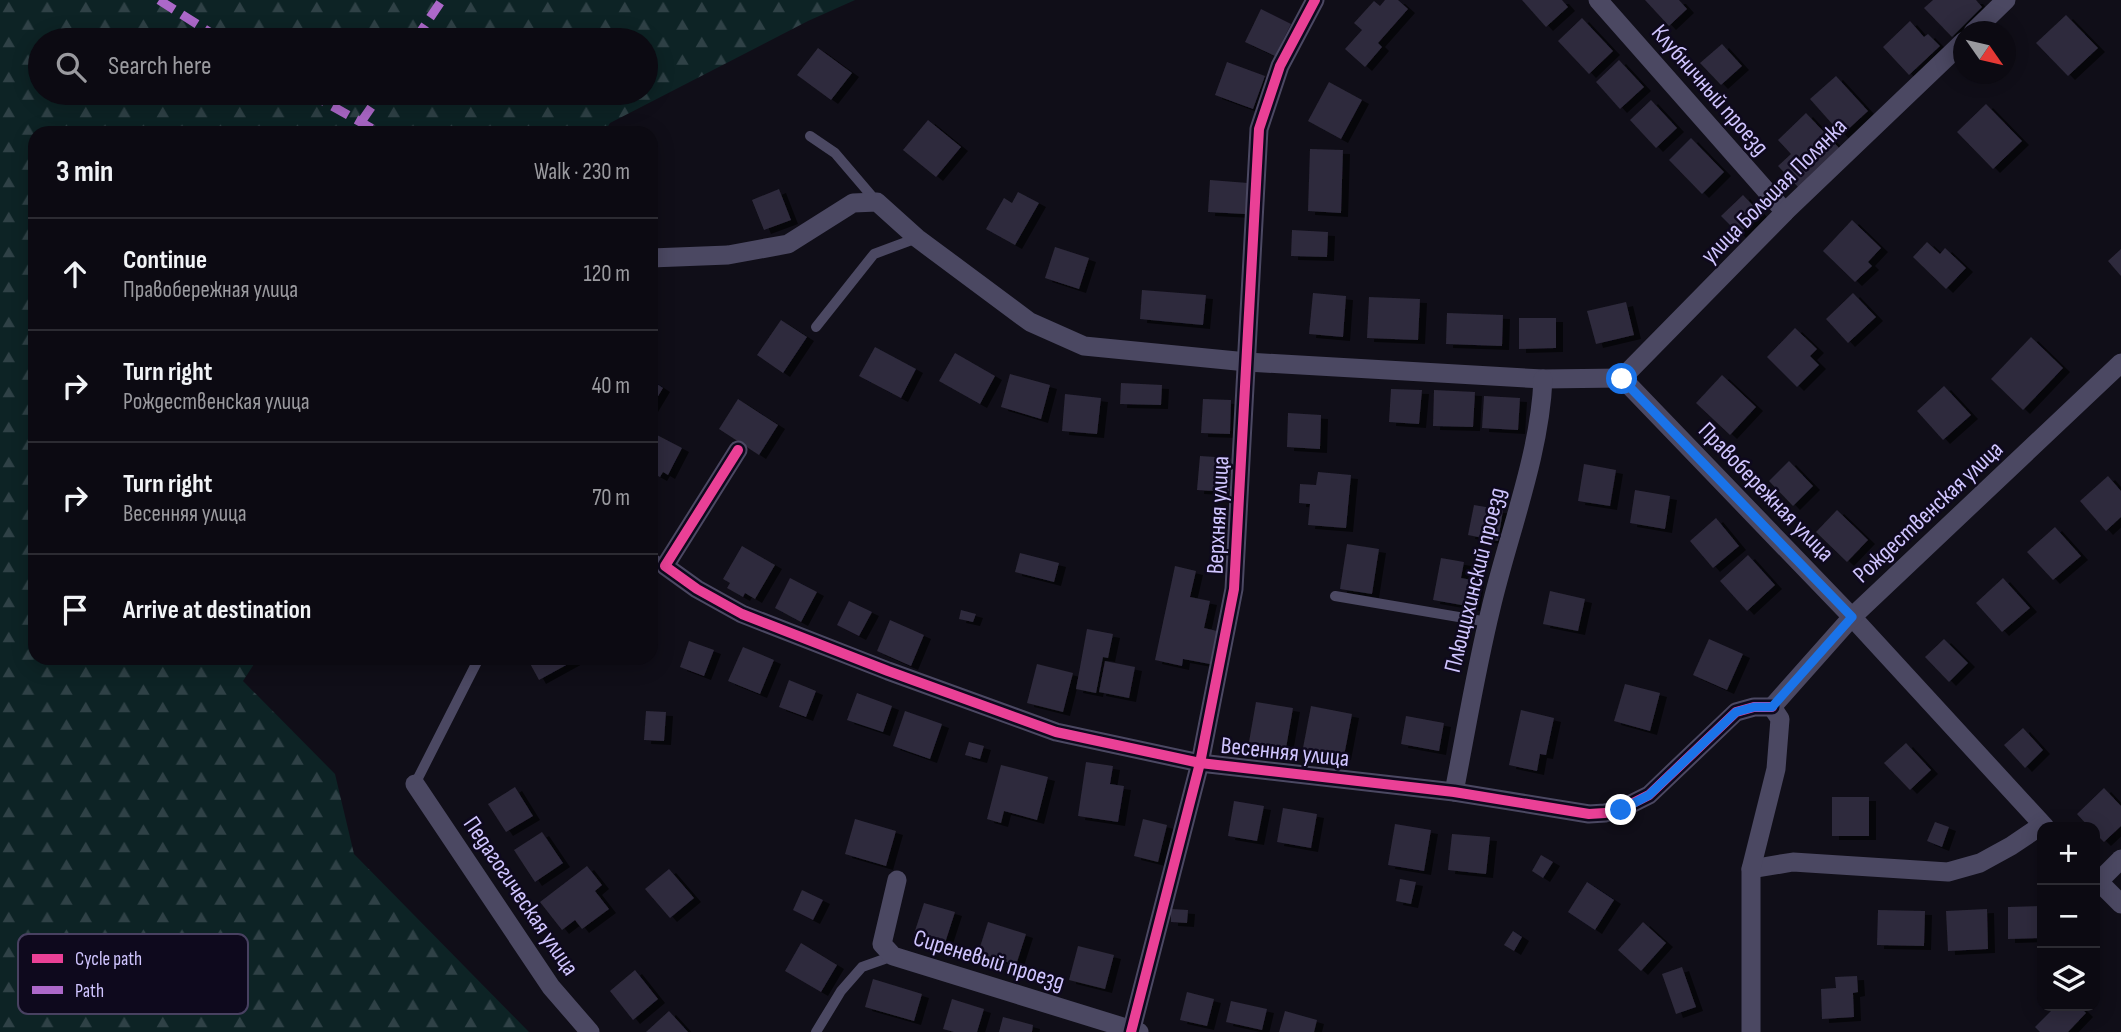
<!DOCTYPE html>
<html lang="en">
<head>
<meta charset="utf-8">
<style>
	:root { --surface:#0c0a12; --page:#15131b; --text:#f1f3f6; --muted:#9a9a9f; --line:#2c2b32 }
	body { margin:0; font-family:"Sofia Sans Condensed",sans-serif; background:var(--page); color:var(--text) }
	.controls { position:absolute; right:21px; bottom:21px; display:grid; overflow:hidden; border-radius:14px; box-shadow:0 4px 18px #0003 }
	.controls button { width:63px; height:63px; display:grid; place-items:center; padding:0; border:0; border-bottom:2px solid var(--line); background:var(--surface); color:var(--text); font:35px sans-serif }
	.compass { position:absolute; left:1953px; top:21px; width:63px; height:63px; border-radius:50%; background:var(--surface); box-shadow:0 4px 18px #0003; rotate:124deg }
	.stop { position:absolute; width:21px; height:21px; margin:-16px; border:5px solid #1a73e8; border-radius:50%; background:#fff }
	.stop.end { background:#1a73e8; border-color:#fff; box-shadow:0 2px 7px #0008 }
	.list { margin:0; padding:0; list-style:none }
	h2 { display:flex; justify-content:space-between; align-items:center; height:91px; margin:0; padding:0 28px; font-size:30px }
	h2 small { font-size:23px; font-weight:400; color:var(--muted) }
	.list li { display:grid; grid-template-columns:46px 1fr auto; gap:21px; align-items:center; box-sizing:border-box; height:112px; padding:0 28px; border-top:2px solid var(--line) }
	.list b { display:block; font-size:26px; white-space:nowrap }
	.list p { margin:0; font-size:23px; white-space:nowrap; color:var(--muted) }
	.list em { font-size:23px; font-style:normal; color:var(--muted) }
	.icon { flex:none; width:38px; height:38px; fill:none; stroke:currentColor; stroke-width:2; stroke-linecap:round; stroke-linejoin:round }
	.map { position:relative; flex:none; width:2121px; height:1032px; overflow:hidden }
	.search { position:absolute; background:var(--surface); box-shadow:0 4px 18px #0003; left:28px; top:28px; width:630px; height:77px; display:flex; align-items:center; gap:18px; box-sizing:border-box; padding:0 24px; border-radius:38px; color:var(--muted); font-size:26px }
	.panel { position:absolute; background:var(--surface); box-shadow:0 4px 18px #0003; left:28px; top:126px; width:630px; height:539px; border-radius:21px }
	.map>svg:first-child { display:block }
	.forest { fill:url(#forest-firs); fill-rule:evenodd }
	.building { fill:#2e2a3c; filter:url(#shadow) }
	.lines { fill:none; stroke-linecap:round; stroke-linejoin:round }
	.lane { stroke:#4b4862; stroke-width:10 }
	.street { stroke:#4b4862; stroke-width:19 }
	.quiet { stroke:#ac68c9; stroke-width:9; stroke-dasharray:18 9; stroke-linecap:butt }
	.cycleway-casing { stroke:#0e091d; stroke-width:15 }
	.cycleway { stroke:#ea4096; stroke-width:10 }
	.route { stroke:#1a73e8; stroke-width:9 }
	.labels { text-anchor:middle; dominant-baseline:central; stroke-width:5; stroke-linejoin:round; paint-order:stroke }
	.street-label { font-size:24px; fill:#d0c5ff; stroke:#0e091d }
	.key { fill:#0e091d; stroke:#484161; stroke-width:2 }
	.key-label { font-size:19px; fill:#d0c5ff }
</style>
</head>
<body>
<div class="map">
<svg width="2121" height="1032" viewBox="0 0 2121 1032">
	<defs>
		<pattern id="forest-firs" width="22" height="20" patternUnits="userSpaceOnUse" patternTransform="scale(1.75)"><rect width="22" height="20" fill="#0d2325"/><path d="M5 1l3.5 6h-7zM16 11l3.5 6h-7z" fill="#2f4146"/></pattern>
		<filter id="shadow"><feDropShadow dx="7" dy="4" stdDeviation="0" flood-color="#0009"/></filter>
	</defs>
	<rect width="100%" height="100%" fill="#100e18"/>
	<path class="forest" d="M0,0H855L808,21L610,123L604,133H35V658H258L243,681L335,774L354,854L529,1032H0ZM40,40H646V93H40Z"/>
	<g class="building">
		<path d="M1385,0H1398L1408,9L1378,43L1382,47L1365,67L1345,49L1362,30L1354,23L1374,1L1380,6Z"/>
		<path d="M1522,0H1562L1568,7L1546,27Z"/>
		<path d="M1645,0H1679L1687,9L1669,26Z"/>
		<path d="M1933,0H1976L1982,7L1952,37L1924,8Z"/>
		<path d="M1261,9L1291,24L1275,56L1245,42Z"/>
		<path d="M2066,15L2098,48L2068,76L2036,43Z"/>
		<path d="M1582,18L1613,51L1589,74L1558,41Z"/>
		<path d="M1910,21L1924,37L1928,34L1940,46L1909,75L1883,47Z"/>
		<path d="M1722,44L1742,66L1721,85L1700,63Z"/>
		<path d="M818,48L852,73L831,100L797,75Z"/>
		<path d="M1619,60L1644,87L1620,109L1596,82Z"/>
		<path d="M1227,62L1265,76L1253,109L1215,95Z"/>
		<path d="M1836,76L1868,111L1842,135L1810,99Z"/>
		<path d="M1329,82L1362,100L1341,139L1308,121Z"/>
		<path d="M1651,100L1677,128L1656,148L1630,120Z"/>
		<path d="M1986,104L2022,141L1993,169L1957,132Z"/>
		<path d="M1806,113L1840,149L1799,188L1778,166L1791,154L1778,140Z"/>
		<path d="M928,120L961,147L936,177L903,150Z"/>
		<path d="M1691,138L1724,172L1702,194L1669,160Z"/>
		<path d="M1310,149L1343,150L1341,213L1308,211Z"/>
		<path d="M1210,180L1248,183L1245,214L1208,212Z"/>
		<path d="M779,189L791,220L764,230L752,200Z"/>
		<path d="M1018,192L1039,203L1015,245L986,229L1004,198L1012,203Z"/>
		<path d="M1743,195L1760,213L1739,234L1721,216Z"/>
		<path d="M1852,220L1881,248L1868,262L1872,266L1855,282L1823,251Z"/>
		<path d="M1292,230L1328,232L1327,257L1291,256Z"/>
		<path d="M1927,242L1940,254L1945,248L1966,268L1946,289L1913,257Z"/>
		<path d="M1055,247L1089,258L1079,289L1045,278Z"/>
		<path d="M2121,249V276L2108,261Z"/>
		<path d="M1142,290L1206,295L1203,325L1140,319Z"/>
		<path d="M1313,293L1346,296L1343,337L1309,334Z"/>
		<path d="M1853,293L1876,317L1848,343L1826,319Z"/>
		<path d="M1369,297L1420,299L1418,340L1367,338Z"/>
		<path d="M1626,302L1634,335L1596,344L1587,311Z"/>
		<path d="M1447,313L1503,315L1502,346L1446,344Z"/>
		<path d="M1519,318H1556V348L1519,349Z"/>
		<path d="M781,320L807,337L783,373L757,355Z"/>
		<path d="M1795,328L1817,349L1810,356L1819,365L1797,387L1767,357Z"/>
		<path d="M2031,337L2063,368L2023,410L1991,379Z"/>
		<path d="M875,347L916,369L901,398L859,376Z"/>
		<path d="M955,353L995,376L980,404L939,381Z"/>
		<path d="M1010,374L1050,385L1041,419L1001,407Z"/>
		<path d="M1722,375L1756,407L1730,435L1696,403Z"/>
		<path d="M651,380L663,388L651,408Z"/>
		<path d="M1121,383L1162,385L1161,405L1120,404Z"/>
		<path d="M1944,386L1971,415L1943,440L1917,411Z"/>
		<path d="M1391,389L1422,390L1419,424L1389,422Z"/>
		<path d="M1434,390L1475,392L1473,427L1433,426Z"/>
		<path d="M1065,394L1101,398L1097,434L1062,431Z"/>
		<path d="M1484,396L1520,398L1518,430L1482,428Z"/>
		<path d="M738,399L778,425L759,455L719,429Z"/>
		<path d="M1203,399L1231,400L1230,434L1201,433Z"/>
		<path d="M1288,413L1321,415L1320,449L1287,447Z"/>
		<path d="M657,435L682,448L668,475L663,472L660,477L651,472V446Z"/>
		<path d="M1200,456L1231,458L1229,492L1197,490Z"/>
		<path d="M1789,461L1813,486L1793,506L1769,481Z"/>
		<path d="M1584,464L1616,470L1610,506L1578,501Z"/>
		<path d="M1318,472L1351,475L1346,528L1308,525L1310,504L1299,503L1300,484L1316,485Z"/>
		<path d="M2108,476L2121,491V517L2106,531L2080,501Z"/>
		<path d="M1635,490L1670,496L1665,529L1630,523Z"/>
		<path d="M1474,505L1503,510L1498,541L1468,535Z"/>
		<path d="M1837,510L1868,540L1847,562L1816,532Z"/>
		<path d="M1716,518L1739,546L1713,568L1690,541Z"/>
		<path d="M2055,527L2081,556L2053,580L2027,552Z"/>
		<path d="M1347,544L1379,549L1372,594L1340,589Z"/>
		<path d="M742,546L775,565L755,599L745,593L743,597L727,588L730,583L723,579Z"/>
		<path d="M1020,553L1059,563L1054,582L1015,572Z"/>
		<path d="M1748,555L1775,585L1747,611L1720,581Z"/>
		<path d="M1441,558L1464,562L1461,578L1477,581L1473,607L1433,600Z"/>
		<path d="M1175,566L1196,571L1190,597L1210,601L1204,628L1217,631L1210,664L1183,659L1182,666L1155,660Z"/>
		<path d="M790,578L817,592L801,622L775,608Z"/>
		<path d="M2003,578L2030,608L2002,632L1976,603Z"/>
		<path d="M1550,591L1585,599L1578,631L1543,624Z"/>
		<path d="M849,601L872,612L859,636L837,625Z"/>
		<path d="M961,610L976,614L973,622L959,619Z"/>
		<path d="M890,620L924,635L911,666L877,651Z"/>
		<path d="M1087,629L1113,634L1108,658L1103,657L1096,693L1076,689Z"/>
		<path d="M1709,639L1743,654L1727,690L1693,675Z"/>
		<path d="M1944,639L1968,663L1949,682L1925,657Z"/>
		<path d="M689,641L714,650L704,676L680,667Z"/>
		<path d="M743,647L774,660L760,694L728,681Z"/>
		<path d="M527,658H579L539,680Z"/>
		<path d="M1105,661L1135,667L1129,698L1099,692Z"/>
		<path d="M1037,664L1073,673L1063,712L1027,703Z"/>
		<path d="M789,680L816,691L806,717L779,707Z"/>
		<path d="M1625,684L1660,693L1650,731L1614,721Z"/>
		<path d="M857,693L892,706L883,732L847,720Z"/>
		<path d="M1256,702L1293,708L1286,748L1249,742Z"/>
		<path d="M1311,706L1352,714L1344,756L1303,748Z"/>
		<path d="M1521,710L1554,718L1546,755L1540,754L1537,771L1509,765Z"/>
		<path d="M646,711L666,712L664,741L644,740Z"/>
		<path d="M905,711L942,724L930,759L893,746Z"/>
		<path d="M1406,716L1444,723L1439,751L1401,744Z"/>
		<path d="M2023,728L2043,750L2025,768L2004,745Z"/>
		<path d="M969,742L984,746L980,759L965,755Z"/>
		<path d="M1906,743L1931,770L1910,790L1884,763Z"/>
		<path d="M1086,762L1113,766L1110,784L1124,786L1118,822L1078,816Z"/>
		<path d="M1001,765L1048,777L1037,820L1004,811L1001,823L987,819Z"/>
		<path d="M515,787L533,816L506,832L488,804Z"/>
		<path d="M2104,788L2121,806V826L2104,842L2095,833V827H2089L2077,814Z"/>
		<rect x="1832" y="797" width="37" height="39"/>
		<path d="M1234,801L1264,806L1257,841L1228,836Z"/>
		<path d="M1283,808L1317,814L1311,848L1277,842Z"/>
		<path d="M855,819L896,831L886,866L845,854Z"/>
		<path d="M1143,819L1167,825L1158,862L1134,856Z"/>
		<path d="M1935,822L1949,827L1942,847L1927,841Z"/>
		<path d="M1395,824L1431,830L1424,871L1388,865Z"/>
		<path d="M542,832L563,863L535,882L514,850Z"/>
		<path d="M1452,834L1490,837L1486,874L1448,870Z"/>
		<path d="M1541,855L1553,862L1543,878L1532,871Z"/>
		<path d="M587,866L602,885L595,891L609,909L582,929L575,920L562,930L540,902Z"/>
		<path d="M669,869L694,898L670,918L645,889Z"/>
		<path d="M1400,879L1416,882L1411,904L1396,901Z"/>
		<path d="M1587,882L1614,900L1595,930L1568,912Z"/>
		<path d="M802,890L823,900L813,920L793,910Z"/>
		<path d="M924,903L955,912L945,943L914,934Z"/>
		<path d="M2042,906V938L2008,939V907Z"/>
		<path d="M1171,909L1188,910L1187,923L1171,922Z"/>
		<path d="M1987,909L1988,949L1948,951L1946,911Z"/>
		<path d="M1878,910L1925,911L1924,946L1877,945Z"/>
		<path d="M988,922L1026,934L1016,965L978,953Z"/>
		<path d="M1643,922L1666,943L1641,971L1618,950Z"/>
		<path d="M1513,931L1522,937L1514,951L1504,945Z"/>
		<path d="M801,943L837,965L821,992L785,971Z"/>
		<path d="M1078,946L1114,955L1105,989L1069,980Z"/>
		<path d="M1682,967L1696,1007L1676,1014L1662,974Z"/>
		<path d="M635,970L658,999L633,1020L610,991Z"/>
		<path d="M1857,976L1858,992L1853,993L1854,1017L1822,1019L1821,989L1836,988L1835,977Z"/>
		<path d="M873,979L922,994L914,1021L865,1007Z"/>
		<path d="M1187,992L1214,999L1207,1026L1180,1020Z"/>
		<path d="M952,999L984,1009L977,1032H954L943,1029Z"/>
		<path d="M1231,1001L1267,1009L1262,1030L1226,1022Z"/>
		<path d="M2056,1006H2079L2086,1013L2068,1032H2040L2035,1027Z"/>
		<path d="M669,1011L688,1032H646Z"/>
		<path d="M1285,1011L1317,1020L1314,1032H1279Z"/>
		<path d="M1003,1017L1033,1025L1032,1032H999Z"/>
	</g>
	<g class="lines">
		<g class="lane">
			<path d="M810,136L835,153L876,201"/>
			<path d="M816,327L874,254L917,238"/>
			<path d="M651,557L665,566"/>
			<path d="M1335,596L1488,622"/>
			<path d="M415,784L479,658"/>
			<path d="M816,1032L841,991L862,967L893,956"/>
		</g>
		<g class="street">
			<path d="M1598,0L1785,212"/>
			<path d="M1973,32L2006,0"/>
			<path d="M651,258L728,255L788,244L853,203L877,202L917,238L1030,322L1084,346L1247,362L1543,379L1622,378"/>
			<path d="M1622,378L1852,617L2045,827"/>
			<path d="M1622,378L1785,212L1964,41"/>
			<path d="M738,450L665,566L697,589L742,614L888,671L1056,732L1200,763L1454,792L1589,814L1605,813L1621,809L1649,795L1736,712L1754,707H1772"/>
			<path d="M415,784L551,987L590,1032"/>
			<path d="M1454,792C1466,731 1476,669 1491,608C1508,535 1540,455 1543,379"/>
			<path d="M1751,869L1793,862L1948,872L1980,863L2011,846L2042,825"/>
			<path d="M2095,878L2121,904"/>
			<path d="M897,880L882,944L893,956L1139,1032"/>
			<path d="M2098,882L2121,859"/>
			<path d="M1131,1032L1200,763L1234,589L1259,129L1280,66L1315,0"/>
			<path d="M1751,1032V869L1776,769L1780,719L1772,707L1852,617L2121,363"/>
		</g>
		<g class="quiet">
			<path d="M159,0L222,40"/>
			<path d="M415,40L442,0"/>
			<path d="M309,93L380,133"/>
			<path d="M361,122L381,93"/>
		</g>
		<g class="cycleway-casing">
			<g id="cycleway">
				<path d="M738,450L665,566L697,589L742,614L888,671L1056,732L1200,763L1454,792L1589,814L1605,813L1621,809L1649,795L1736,712L1754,707H1772"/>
				<path d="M1131,1032L1200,763L1234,589L1259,129L1280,66L1315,0"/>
			</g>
		</g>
		<use href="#cycleway" class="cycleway"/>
	</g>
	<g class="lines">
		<path class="route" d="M1621,810L1649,795L1736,712L1754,707H1772L1852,617L1622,379"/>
	</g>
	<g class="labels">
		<g class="street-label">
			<text transform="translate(1710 90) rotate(49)">Клубничный проезд</text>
			<text transform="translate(1774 191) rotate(-45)">улица Большая Полянка</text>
			<text transform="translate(1766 492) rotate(46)">Правобережная улица</text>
			<text transform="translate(1928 512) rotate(-43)">Рождественская улица</text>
			<text transform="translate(1218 515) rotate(-87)">Верхняя улица</text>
			<text transform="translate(1475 580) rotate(-76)">Плющихинский проезд</text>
			<text transform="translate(1285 752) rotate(6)">Весенняя улица</text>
			<text transform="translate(521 896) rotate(56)">Педагогическая улица</text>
			<text transform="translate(989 960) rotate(17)">Сиреневый проезд</text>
		</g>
	</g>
	<rect x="18" y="934" width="230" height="80" rx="10" class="key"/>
	<rect x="32" y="954" width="31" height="9" fill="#ea4096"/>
	<rect x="32" y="986" width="31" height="8" fill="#ac68c9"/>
	<g class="key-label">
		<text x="75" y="965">Cycle path</text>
		<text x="75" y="997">Path</text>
	</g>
</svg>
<div class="controls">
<button>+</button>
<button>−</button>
<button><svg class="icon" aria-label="layers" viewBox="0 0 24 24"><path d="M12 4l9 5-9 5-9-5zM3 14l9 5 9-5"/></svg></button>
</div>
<svg class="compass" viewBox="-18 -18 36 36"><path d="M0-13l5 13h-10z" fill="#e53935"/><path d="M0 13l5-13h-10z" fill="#9a9a9f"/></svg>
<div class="stop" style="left:1622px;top:379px"></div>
<div class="stop end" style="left:1621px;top:810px"></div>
<div class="search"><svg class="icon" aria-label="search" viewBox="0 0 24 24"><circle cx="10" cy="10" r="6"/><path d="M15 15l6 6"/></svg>Search here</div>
<section class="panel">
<h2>3 min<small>Walk · 230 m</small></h2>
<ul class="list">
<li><svg class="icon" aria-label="ahead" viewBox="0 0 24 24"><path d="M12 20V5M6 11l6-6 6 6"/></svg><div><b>Continue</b><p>Правобережная улица</p></div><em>120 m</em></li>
<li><svg class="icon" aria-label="right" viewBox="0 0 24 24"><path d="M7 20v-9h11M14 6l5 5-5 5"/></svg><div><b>Turn right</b><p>Рождественская улица</p></div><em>40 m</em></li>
<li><svg class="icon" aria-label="right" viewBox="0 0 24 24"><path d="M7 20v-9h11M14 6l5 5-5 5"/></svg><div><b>Turn right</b><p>Весенняя улица</p></div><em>70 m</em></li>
<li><svg class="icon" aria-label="arrive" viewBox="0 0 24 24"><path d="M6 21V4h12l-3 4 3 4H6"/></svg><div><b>Arrive at destination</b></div></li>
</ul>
</section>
</div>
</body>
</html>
